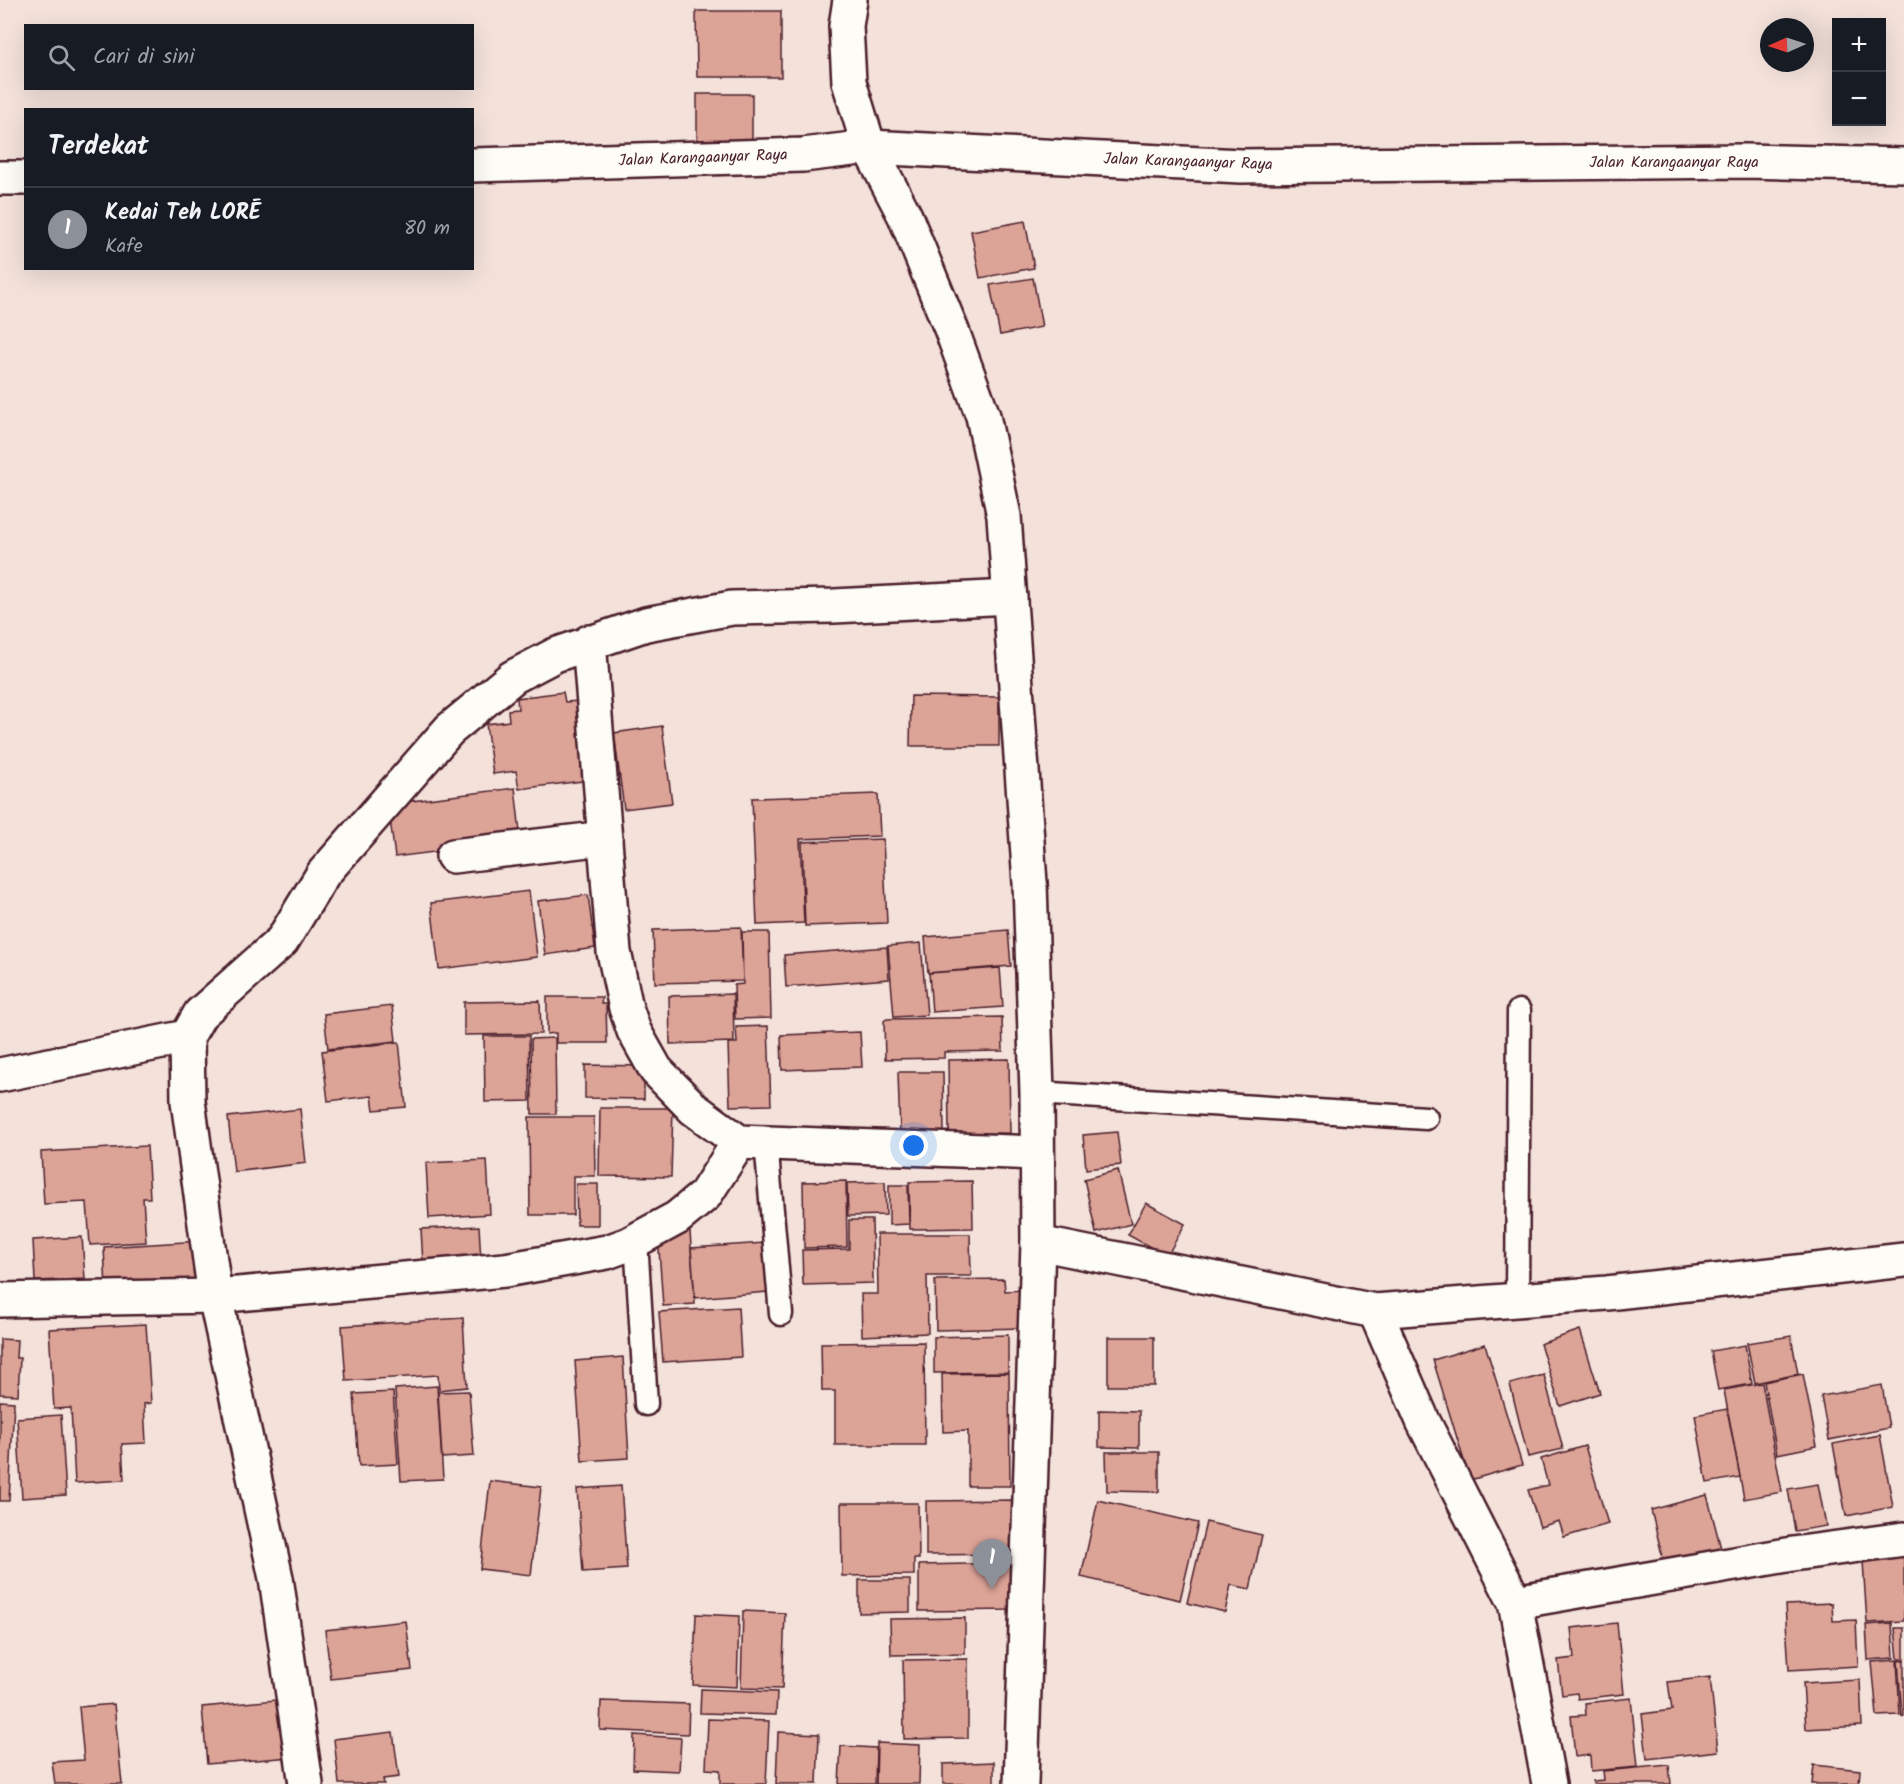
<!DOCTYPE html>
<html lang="id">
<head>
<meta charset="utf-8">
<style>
	:root { --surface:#171b24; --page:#242831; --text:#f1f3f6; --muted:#9ea1a6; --line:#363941; --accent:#8c9099 }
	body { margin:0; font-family:Kalam,sans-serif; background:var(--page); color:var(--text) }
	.controls { position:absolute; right:18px; top:18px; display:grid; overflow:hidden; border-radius:0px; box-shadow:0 6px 24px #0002 }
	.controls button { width:54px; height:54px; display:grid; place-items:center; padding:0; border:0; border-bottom:2px solid var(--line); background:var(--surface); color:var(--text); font:30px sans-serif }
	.compass { position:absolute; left:1760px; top:18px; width:54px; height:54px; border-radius:50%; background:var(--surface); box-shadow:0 6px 24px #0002; rotate:267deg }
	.you { position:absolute; left:914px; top:1146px; width:21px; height:21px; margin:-15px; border:4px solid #fff; border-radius:50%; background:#1a73e8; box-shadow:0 0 0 9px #1a73e833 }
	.badge { display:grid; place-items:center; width:39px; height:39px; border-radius:50%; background:var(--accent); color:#fff; font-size:20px; font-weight:700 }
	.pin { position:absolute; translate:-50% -50px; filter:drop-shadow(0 2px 3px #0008) }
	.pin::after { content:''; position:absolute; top:32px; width:21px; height:18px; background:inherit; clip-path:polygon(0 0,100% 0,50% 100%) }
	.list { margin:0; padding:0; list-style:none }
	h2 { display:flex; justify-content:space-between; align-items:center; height:78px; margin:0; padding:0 24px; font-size:26px }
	h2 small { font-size:20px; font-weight:400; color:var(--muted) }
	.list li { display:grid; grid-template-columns:39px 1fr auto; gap:18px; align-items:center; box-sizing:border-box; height:84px; padding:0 24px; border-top:2px solid var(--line) }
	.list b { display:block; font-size:22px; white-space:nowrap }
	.list p { margin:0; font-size:20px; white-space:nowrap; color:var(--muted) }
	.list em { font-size:20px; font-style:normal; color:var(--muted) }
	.icon { flex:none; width:33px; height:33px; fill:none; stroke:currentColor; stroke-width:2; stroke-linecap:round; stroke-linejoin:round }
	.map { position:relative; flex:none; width:1904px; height:1784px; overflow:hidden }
	.search { position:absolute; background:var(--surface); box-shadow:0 6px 24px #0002; left:24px; top:24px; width:450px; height:66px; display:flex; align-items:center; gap:15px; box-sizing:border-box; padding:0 21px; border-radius:0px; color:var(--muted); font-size:22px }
	.panel { position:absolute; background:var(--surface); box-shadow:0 6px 24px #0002; left:24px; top:108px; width:450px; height:162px; border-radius:0px }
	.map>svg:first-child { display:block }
	.building { fill:#dca397; stroke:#4a1f2b; stroke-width:1.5 }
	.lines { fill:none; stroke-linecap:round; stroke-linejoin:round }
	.service-casing { stroke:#4a1f2b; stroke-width:27 }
	.minor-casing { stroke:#4a1f2b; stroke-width:38 }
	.secondary-casing { stroke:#4a1f2b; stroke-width:38 }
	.service { stroke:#fdfcf7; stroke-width:22 }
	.minor { stroke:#fdfcf7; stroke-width:33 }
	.secondary { stroke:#fdfcf7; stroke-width:33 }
	.labels { text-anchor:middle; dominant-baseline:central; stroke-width:6; stroke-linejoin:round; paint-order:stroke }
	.street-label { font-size:16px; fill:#4a1f2b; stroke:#fdfcf7 }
</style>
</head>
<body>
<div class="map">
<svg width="1904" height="1784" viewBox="0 0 1904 1784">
	<rect width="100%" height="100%" fill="#f3e1da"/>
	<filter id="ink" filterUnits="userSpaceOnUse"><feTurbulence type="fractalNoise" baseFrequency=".0167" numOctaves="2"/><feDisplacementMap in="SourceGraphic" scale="12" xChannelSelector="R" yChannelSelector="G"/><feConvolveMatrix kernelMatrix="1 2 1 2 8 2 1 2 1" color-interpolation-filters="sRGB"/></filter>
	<g filter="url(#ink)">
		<g class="building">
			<path d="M696,11H781V77H697Z"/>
			<rect x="697" y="94" width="55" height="59"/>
			<path d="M1025,221L1034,268L980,278L971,231Z"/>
			<path d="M1033,278L1042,327L1000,335L990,285Z"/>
			<path d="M563,692L565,702L580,701L590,780L519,789L516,771L493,774L486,724L509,721L508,710L518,709L517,698Z"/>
			<path d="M911,696L999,697V746H910Z"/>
			<path d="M662,726L672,803L624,809L614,733Z"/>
			<path d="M515,788L521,841L395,857L388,804Z"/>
			<path d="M878,794L880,836L800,839L804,923L757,925L752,798Z"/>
			<path d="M883,839L887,923L805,926L802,842Z"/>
			<path d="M529,891L537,957L439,969L431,903Z"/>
			<path d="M588,895L595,948L545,955L538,901Z"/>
			<path d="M741,927L743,981L655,983L653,930Z"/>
			<path d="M1008,930L1011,966L928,973L925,937Z"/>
			<path d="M742,932H769L771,1018L735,1019L734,985L743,984Z"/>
			<path d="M921,943L927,1015L894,1017L888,946Z"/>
			<path d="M887,947L889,979L786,987L784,955Z"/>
			<path d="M1000,968L1003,1007L932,1012L929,973Z"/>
			<path d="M733,994L734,1042L670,1044L669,996Z"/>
			<path d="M547,997H602L601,1004H606L607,1043H556V1033L547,1034Z"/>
			<path d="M540,1001L541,1034L464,1035V1002Z"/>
			<path d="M392,1006L396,1041L328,1049L324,1014Z"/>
			<path d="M1002,1017L1003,1051L944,1052V1058L885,1059L884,1021L887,1019Z"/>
			<path d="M768,1026L771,1105L730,1106L728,1043H737L736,1027Z"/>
			<path d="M860,1032L862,1067L782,1070L781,1035Z"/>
			<path d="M484,1036H529L530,1101L485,1102Z"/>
			<path d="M555,1038L556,1114H532L531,1039Z"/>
			<path d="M399,1042L406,1107L374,1110L372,1096L328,1101L322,1051Z"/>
			<path d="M1009,1059L1010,1133L949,1134L948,1060Z"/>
			<path d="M585,1065L644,1066V1099L585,1098Z"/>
			<path d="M898,1072H943L944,1134H900Z"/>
			<path d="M600,1108H673L671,1177L599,1176Z"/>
			<path d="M300,1109L306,1163L234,1172L228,1117Z"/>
			<path d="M529,1117H594L595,1176H573V1215H530Z"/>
			<path d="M1117,1132L1121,1165L1086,1169L1083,1135Z"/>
			<path d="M147,1146L150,1198H143L146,1242L90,1245L87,1202L44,1204L41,1152Z"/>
			<path d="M487,1160L490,1214L429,1218L426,1163Z"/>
			<path d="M1118,1170L1131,1224L1096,1233L1084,1179Z"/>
			<path d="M846,1181L847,1247L804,1248L803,1182Z"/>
			<path d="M972,1181L973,1228L910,1229L909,1182Z"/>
			<path d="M885,1182L886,1215L848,1216L847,1183Z"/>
			<path d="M576,1184H598V1225H577Z"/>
			<path d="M889,1185H908L909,1224L889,1225Z"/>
			<path d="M1146,1203L1185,1224L1167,1256L1128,1235Z"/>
			<path d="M849,1220H872L873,1283L803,1285L802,1250L849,1249Z"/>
			<path d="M479,1226L481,1261L423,1264L421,1229Z"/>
			<path d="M690,1232L695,1304L663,1306L658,1235Z"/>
			<path d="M877,1234H970L971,1276H927L928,1333L862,1336L861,1294H878Z"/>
			<path d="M82,1237L85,1279L35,1281L33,1240Z"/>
			<path d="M201,1241L203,1294L106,1291L104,1247Z"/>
			<path d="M765,1243L768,1292L695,1298L691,1248Z"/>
			<path d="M1004,1279L1005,1291L1026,1290V1328L936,1330L935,1280Z"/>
			<path d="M738,1307L741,1357L663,1362L659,1312Z"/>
			<path d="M463,1318L467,1387L439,1390L438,1375L346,1381L342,1326Z"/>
			<path d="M146,1324L151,1403L144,1404L146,1443L122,1444L124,1480L75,1483L71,1408L54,1409L49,1329Z"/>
			<path d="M1580,1330L1600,1393L1560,1406L1540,1344Z"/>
			<path d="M1008,1335V1372L934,1373V1337Z"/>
			<path d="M1791,1336L1798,1374L1755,1383L1747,1343Z"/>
			<rect x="1108" y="1337" width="46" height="49"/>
			<path d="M0,1339L17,1340L16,1358H20L18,1395L0,1394Z"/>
			<path d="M924,1342L925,1445H835V1391H822L821,1343Z"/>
			<path d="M1485,1344L1522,1465L1470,1480L1433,1360Z"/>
			<path d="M1745,1345L1752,1384L1718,1390L1711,1351Z"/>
			<path d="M623,1357L629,1458L582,1461L575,1361Z"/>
			<path d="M1009,1373L1010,1486H968V1431L943,1432L942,1374Z"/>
			<path d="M1803,1374L1817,1446L1777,1454L1764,1382Z"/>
			<path d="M1544,1375L1563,1449L1528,1457L1510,1384Z"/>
			<path d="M1762,1383L1782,1492L1744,1499L1724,1390Z"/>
			<path d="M1882,1385L1889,1428L1829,1440L1821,1396Z"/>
			<path d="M437,1386L443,1479L401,1481L395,1389Z"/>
			<path d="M469,1391L474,1456L442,1458L438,1392Z"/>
			<path d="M393,1392L398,1464L359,1466L354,1394Z"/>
			<path d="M0,1401L14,1402L9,1501H0Z"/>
			<path d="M1727,1409L1740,1477L1707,1483L1695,1415Z"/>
			<path d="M1099,1410L1139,1411V1448L1099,1447Z"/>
			<path d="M61,1415L66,1495L22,1498L17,1418Z"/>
			<path d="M1880,1435L1893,1507L1846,1516L1833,1444Z"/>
			<path d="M1585,1446L1608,1524L1564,1537L1559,1521L1540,1527L1528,1490L1548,1485L1541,1459Z"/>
			<path d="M1106,1452H1159V1492L1107,1491Z"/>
			<path d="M490,1481L541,1487L531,1575L480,1569Z"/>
			<path d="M1818,1484L1826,1526L1795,1531L1788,1489Z"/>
			<path d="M621,1486L627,1569L583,1572L577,1489Z"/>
			<path d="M1707,1495L1724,1560L1667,1575L1651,1510Z"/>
			<path d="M1014,1500L1015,1554L926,1555V1501Z"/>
			<path d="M1098,1500L1198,1523L1180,1600L1081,1577Z"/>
			<path d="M841,1503H918L919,1559H914V1575L842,1576Z"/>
			<path d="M1206,1522L1262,1535L1250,1589L1231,1585L1225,1612L1187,1603Z"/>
			<path d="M1904,1543V1621L1867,1623L1862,1546Z"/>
			<path d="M1015,1563L1016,1610L919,1611V1565Z"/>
			<path d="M859,1580H910V1612L859,1613Z"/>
			<path d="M1832,1603L1833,1621L1856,1620L1858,1666L1789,1670L1785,1605Z"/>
			<path d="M743,1611L785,1613L782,1689L741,1688Z"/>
			<path d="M696,1614L739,1616L737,1687L693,1685Z"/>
			<path d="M965,1618V1654L891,1655L890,1619Z"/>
			<path d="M406,1621L412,1670L331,1679L325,1630Z"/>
			<path d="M1617,1623L1624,1694L1578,1699L1577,1693L1562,1695L1558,1660L1574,1658L1571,1628Z"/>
			<path d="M1892,1623L1894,1658L1868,1660L1866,1625Z"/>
			<path d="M1895,1628H1904V1659H1898Z"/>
			<path d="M968,1659V1738L904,1739L903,1660Z"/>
			<path d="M1897,1660L1900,1715L1877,1716L1872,1662Z"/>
			<path d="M1904,1660V1716L1902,1717L1898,1661Z"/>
			<path d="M1710,1677L1718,1751L1647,1759L1642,1714L1672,1710L1668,1682Z"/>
			<path d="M1860,1680L1862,1726L1806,1729L1803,1683Z"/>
			<path d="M701,1689L777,1692L776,1715L700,1713Z"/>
			<path d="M1631,1698L1638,1767L1591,1771L1590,1755L1575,1757L1571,1716L1586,1715L1585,1703Z"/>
			<path d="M287,1699L291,1757L207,1764L202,1707Z"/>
			<path d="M601,1701L689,1704L688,1734L600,1730Z"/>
			<path d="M114,1704L122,1784H55L52,1762L84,1760L79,1707Z"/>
			<path d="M708,1719L769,1721L766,1784H720V1770L706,1769Z"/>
			<path d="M393,1732L399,1777L383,1779L384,1784H339L334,1739Z"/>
			<path d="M778,1732L819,1734L817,1784H776Z"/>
			<path d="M634,1735L681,1738L679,1771L633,1769Z"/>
			<path d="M877,1743L920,1745L919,1784H876Z"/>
			<path d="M841,1746L876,1748L875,1784H839Z"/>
			<path d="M994,1762V1784H943V1764Z"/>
			<path d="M1669,1765L1671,1784H1593V1781L1604,1780L1603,1771Z"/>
			<path d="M1814,1765L1860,1770L1859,1784H1812Z"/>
		</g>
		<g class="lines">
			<g class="service-casing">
				<g id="service">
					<path d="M1037,1093L1426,1118"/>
					<path d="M766,1142L781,1314"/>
					<path d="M636,1240L646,1404"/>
					<path d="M1517,1300L1519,1011"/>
				</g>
			</g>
			<g class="minor-casing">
				<g id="minor">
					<path d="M472,165L803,155L869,147L1241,166L1744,161L1904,165"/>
					<path d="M0,178H26"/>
					<path d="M589,642L614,952L626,1008L634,1031L656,1070L694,1109L739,1142L1036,1153"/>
					<path d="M453,856L605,838"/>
					<path d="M0,1075L187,1037"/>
					<path d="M1038,1243L1375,1311"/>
					<path d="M1904,1260L1607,1293L1375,1311L1423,1421L1515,1602L1793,1554L1904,1539"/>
					<path d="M0,1300L215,1296L505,1270L607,1252L629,1244L677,1218L705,1195L739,1142"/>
					<path d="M1515,1602L1549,1784"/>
					<path d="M306,1784L276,1578L215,1296L188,1101L187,1037L200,1014L282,941L323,874L449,730L513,677L555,655L646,624L732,608L834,606L1010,597"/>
				</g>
			</g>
			<g class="secondary-casing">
				<path id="secondary" d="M850,0L846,26L849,82L869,147L905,216L952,331L983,416L1004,516L1030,883L1037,1093L1038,1243L1021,1784"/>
			</g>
			<use href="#service" class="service"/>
			<use href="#minor" class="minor"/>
			<use href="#secondary" class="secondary"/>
		</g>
	</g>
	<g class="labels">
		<g class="street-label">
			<text transform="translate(703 158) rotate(-2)">Jalan Karangaanyar Raya</text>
			<text transform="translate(1188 162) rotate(2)">Jalan Karangaanyar Raya</text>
			<text x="1674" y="162">Jalan Karangaanyar Raya</text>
		</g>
	</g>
</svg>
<div class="controls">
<button>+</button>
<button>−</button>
</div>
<svg class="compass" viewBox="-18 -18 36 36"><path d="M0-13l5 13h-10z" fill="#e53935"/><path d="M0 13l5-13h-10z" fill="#9ea1a6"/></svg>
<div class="you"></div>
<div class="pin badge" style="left:992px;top:1589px">1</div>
<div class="search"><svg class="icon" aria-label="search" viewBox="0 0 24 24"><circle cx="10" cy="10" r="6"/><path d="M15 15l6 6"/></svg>Cari di sini</div>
<section class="panel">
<h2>Terdekat<small></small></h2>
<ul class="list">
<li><span class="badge">1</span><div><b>Kedai Teh LORĒ</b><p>Kafe</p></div><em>80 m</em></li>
</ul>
</section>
</div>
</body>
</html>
